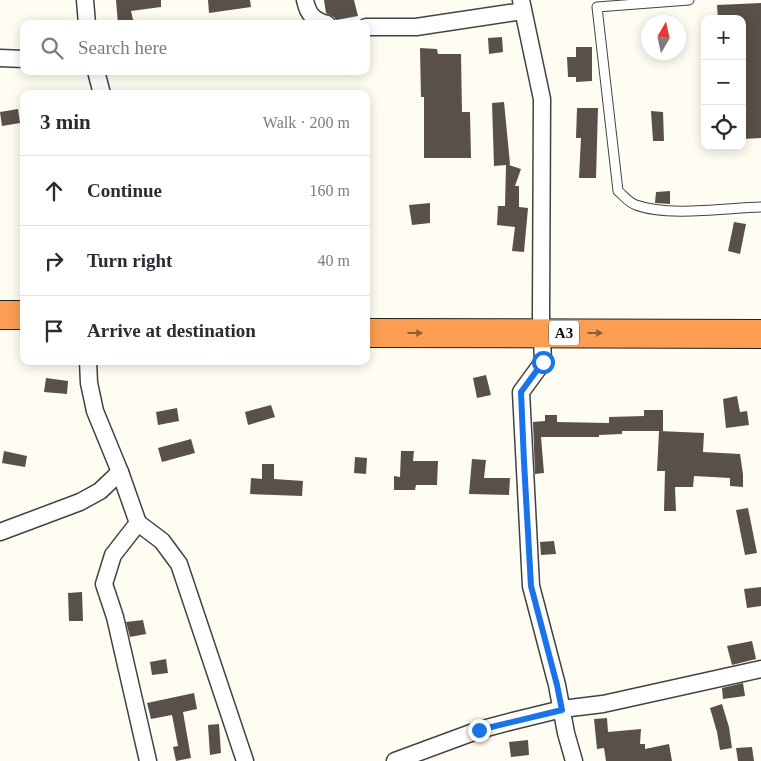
<!DOCTYPE html>
<html lang="en">
<head>
<meta charset="utf-8">
<style>
	:root { --surface:#fff; --page:#f7f7f7; --text:#2b2b33; --muted:#7c7c81; --line:#e1e1e2 }
	body { margin:0; font-family:"Times New Roman",serif; background:var(--page); color:var(--text) }
	.controls { position:absolute; right:15px; top:15px; display:grid; overflow:hidden; border-radius:10px; box-shadow:0 2px 12px #0003 }
	.controls button { width:45px; height:45px; display:grid; place-items:center; padding:0; border:0; border-bottom:1px solid var(--line); background:var(--surface); color:var(--text); font:25px sans-serif }
	.compass { position:absolute; left:641px; top:15px; width:45px; height:45px; border-radius:50%; background:var(--surface); box-shadow:0 2px 12px #0003; rotate:9deg }
	.stop { position:absolute; width:15px; height:15px; margin:-11px; border:4px solid #1a73e8; border-radius:50%; background:#fff }
	.stop.end { background:#1a73e8; border-color:#fff; box-shadow:0 1px 5px #0008 }
	.list { margin:0; padding:0; list-style:none }
	h2 { display:flex; justify-content:space-between; align-items:center; height:65px; margin:0; padding:0 20px; font-size:21px }
	h2 small { font-size:16px; font-weight:400; color:var(--muted) }
	.list li { display:grid; grid-template-columns:32px 1fr auto; gap:15px; align-items:center; box-sizing:border-box; height:70px; padding:0 20px; border-top:1px solid var(--line) }
	.list b { display:block; font-size:19px; white-space:nowrap }
	.list em { font-size:16px; font-style:normal; color:var(--muted) }
	.icon { flex:none; width:28px; height:28px; fill:none; stroke:currentColor; stroke-width:2; stroke-linecap:round; stroke-linejoin:round }
	.map { position:relative; flex:none; width:761px; height:761px; overflow:hidden }
	.search { position:absolute; background:var(--surface); box-shadow:0 2px 12px #0003; left:20px; top:20px; width:350px; height:55px; display:flex; align-items:center; gap:12px; box-sizing:border-box; padding:0 18px; border-radius:10px; color:var(--muted); font-size:19px }
	.panel { position:absolute; background:var(--surface); box-shadow:0 2px 12px #0003; left:20px; top:90px; width:350px; height:275px; border-radius:10px }
	.map>svg:first-child { display:block }
	.building { fill:#59504b }
	.lines { fill:none; stroke-linecap:round; stroke-linejoin:round }
	.lane-casing { stroke:#424242; stroke-width:11 }
	.street-casing { stroke:#424242; stroke-width:19 }
	.highway-casing { stroke:#202020; stroke-width:30 }
	.lane { stroke:#fff; stroke-width:9 }
	.street { stroke:#fff; stroke-width:16 }
	.highway { stroke:#fb9e53; stroke-width:28 }
	.oneway { fill:#915e34 }
	.route { stroke:#1a73e8; stroke-width:6 }
	.labels { text-anchor:middle; dominant-baseline:central; stroke-width:5; stroke-linejoin:round; paint-order:stroke }
	.shield { fill:#fff; stroke:#575757; stroke-width:1 }
	.shield-label { font-size:15px; font-weight:bold; fill:#0f0f0f }
</style>
</head>
<body>
<div class="map">
<svg width="761" height="761" viewBox="0 0 761 761">
	<rect width="100%" height="100%" fill="#fffcf2"/>
	<g class="building">
		<path d="M116,0H161V7L131,11L134,24H118Z"/>
		<path d="M208,0H250L251,7L209,13Z"/>
		<path d="M324,0H354L358,16L336,20L334,17L326,13Z"/>
		<path d="M761,3V138L742,139V19H718L717,5Z"/>
		<path d="M502,37L503,52L489,54L488,38Z"/>
		<path d="M576,47H592V81L576,82V77H568L567,57H576Z"/>
		<path d="M420,48L437,49L438,54H461L462,112H470L471,158H424V97H421Z"/>
		<path d="M504,102L510,164L509,165L521,169L515,186H519V207L528,208L524,252L512,251L515,227L497,225L498,206H505L506,165L494,166L492,103Z"/>
		<path d="M577,108H598L596,178H579L581,138H576Z"/>
		<path d="M18,109L20,123L2,126L0,112Z"/>
		<path d="M651,111L663,112L664,141H653Z"/>
		<path d="M670,191V204L655,203L656,192Z"/>
		<path d="M430,203V223L412,225L409,205Z"/>
		<path d="M734,222L746,224L740,254L728,251Z"/>
		<path d="M486,375L491,395L477,398L473,378Z"/>
		<path d="M46,378L68,381L67,394L44,392Z"/>
		<path d="M737,396L740,412L747,411L749,425L726,428L723,399Z"/>
		<path d="M271,405L275,417L248,425L245,412Z"/>
		<path d="M177,408L179,421L158,425L156,412Z"/>
		<path d="M644,410H663V431H622V434L599,435V437H541L544,473L535,474L533,422L545,421V415H557V422L609,423V417L644,416Z"/>
		<path d="M659,431L704,433L703,452L740,454L743,474V487L730,486V478L694,476L693,487H675L676,511H664L665,471H657Z"/>
		<path d="M191,439L195,453L162,462L158,448Z"/>
		<path d="M4,451L27,456L25,467L2,463Z"/>
		<path d="M401,451H414L413,461H438L437,485H416L415,490H394V476L400,477Z"/>
		<path d="M355,457L367,458L366,474L354,473Z"/>
		<path d="M472,459L486,460L484,478H510L509,495L469,494Z"/>
		<path d="M262,464H274V479L303,481L302,496L250,494L251,478L262,479Z"/>
		<path d="M748,508L757,553L745,555L736,510Z"/>
		<path d="M554,541L556,554L541,555L540,542Z"/>
		<path d="M761,587V606L747,608L744,589Z"/>
		<path d="M82,592L83,621H69L68,593Z"/>
		<path d="M143,620L146,634L130,637L126,622Z"/>
		<path d="M752,641L756,659L732,665L727,646Z"/>
		<path d="M166,659L168,673L152,675L150,662Z"/>
		<path d="M743,683L745,696L723,699L722,688Z"/>
		<path d="M194,693L197,709L183,712L191,758L176,761L173,747L178,746L172,715L151,719L147,703Z"/>
		<path d="M722,704L729,727L732,748L720,750L717,732L710,708Z"/>
		<path d="M607,718L608,732L641,729L640,744H645V749L669,744L672,761H606L604,748L597,749L594,719Z"/>
		<path d="M219,724L221,753L210,755L208,725Z"/>
		<path d="M528,740L529,755L511,757L509,742Z"/>
		<path d="M752,747L754,761H738L736,748Z"/>
	</g>
	<g class="lines">
		<g class="lane-casing">
			<path id="lane" d="M689,0L597,7L618,191C623,195 629,203 636,205C668,217 726,208 761,207"/>
		</g>
		<g class="street-casing">
			<g id="street">
				<path d="M85,0L87,24"/>
				<path d="M305,0C308,14 313,20 327,24"/>
				<path d="M521,0L542,99L541,316L543,362L521,392L531,586L557,685L566,733L574,761"/>
				<path d="M366,27H416L523,11"/>
				<path d="M0,58L24,59"/>
				<path d="M96,71L102,94"/>
				<path d="M88,361L89,383L95,411L120,472L138,523L113,555L104,584L115,617L148,761"/>
				<path d="M138,523L162,541L179,564L245,761"/>
				<path d="M0,532L80,502L100,491L120,472"/>
				<path d="M395,761L479,730L513,721L562,709L603,704L761,669"/>
			</g>
		</g>
		<g class="highway-casing">
			<g id="highway">
				<path d="M0,315H24"/>
				<path d="M366,333L761,334"/>
			</g>
		</g>
		<use href="#lane" class="lane"/>
		<use href="#street" class="street"/>
		<use href="#highway" class="highway"/>
	</g>
	<defs><path id="oneway-solid" d="M-6-.8H1V-3.2L6.5 0L1 3.2V.8H-6Z" transform="scale(1.25)"/></defs>
	<g class="oneway">
		<use href="#oneway-solid" transform="translate(415 333)"/>
		<use href="#oneway-solid" transform="translate(595 333)"/>
	</g>
	<g class="lines">
		<path class="route" d="M479,730L562,710L557,685L531,586L524,462L521,392L543,362"/>
	</g>
	<g class="labels">
		<rect class="shield" x="549" y="320.5" width="30" height="25" rx="4"/>
		<g class="shield-label">
			<text x="564" y="333">A3</text>
		</g>
	</g>
</svg>
<div class="controls">
<button>+</button>
<button>−</button>
<button><svg class="icon" aria-label="locate" viewBox="0 0 24 24"><circle cx="12" cy="12" r="6"/><path d="M12 2v4M12 18v4M2 12h4M18 12h4"/></svg></button>
</div>
<svg class="compass" viewBox="-18 -18 36 36"><path d="M0-13l5 13h-10z" fill="#e53935"/><path d="M0 13l5-13h-10z" fill="#7c7c81"/></svg>
<div class="stop" style="left:543px;top:362px"></div>
<div class="stop end" style="left:479px;top:730px"></div>
<div class="search"><svg class="icon" aria-label="search" viewBox="0 0 24 24"><circle cx="10" cy="10" r="6"/><path d="M15 15l6 6"/></svg>Search here</div>
<section class="panel">
<h2>3 min<small>Walk · 200 m</small></h2>
<ul class="list">
<li><svg class="icon" aria-label="ahead" viewBox="0 0 24 24"><path d="M12 20V5M6 11l6-6 6 6"/></svg><div><b>Continue</b></div><em>160 m</em></li>
<li><svg class="icon" aria-label="right" viewBox="0 0 24 24"><path d="M7 20v-9h11M14 6l5 5-5 5"/></svg><div><b>Turn right</b></div><em>40 m</em></li>
<li><svg class="icon" aria-label="arrive" viewBox="0 0 24 24"><path d="M6 21V4h12l-3 4 3 4H6"/></svg><div><b>Arrive at destination</b></div></li>
</ul>
</section>
</div>
</body>
</html>
